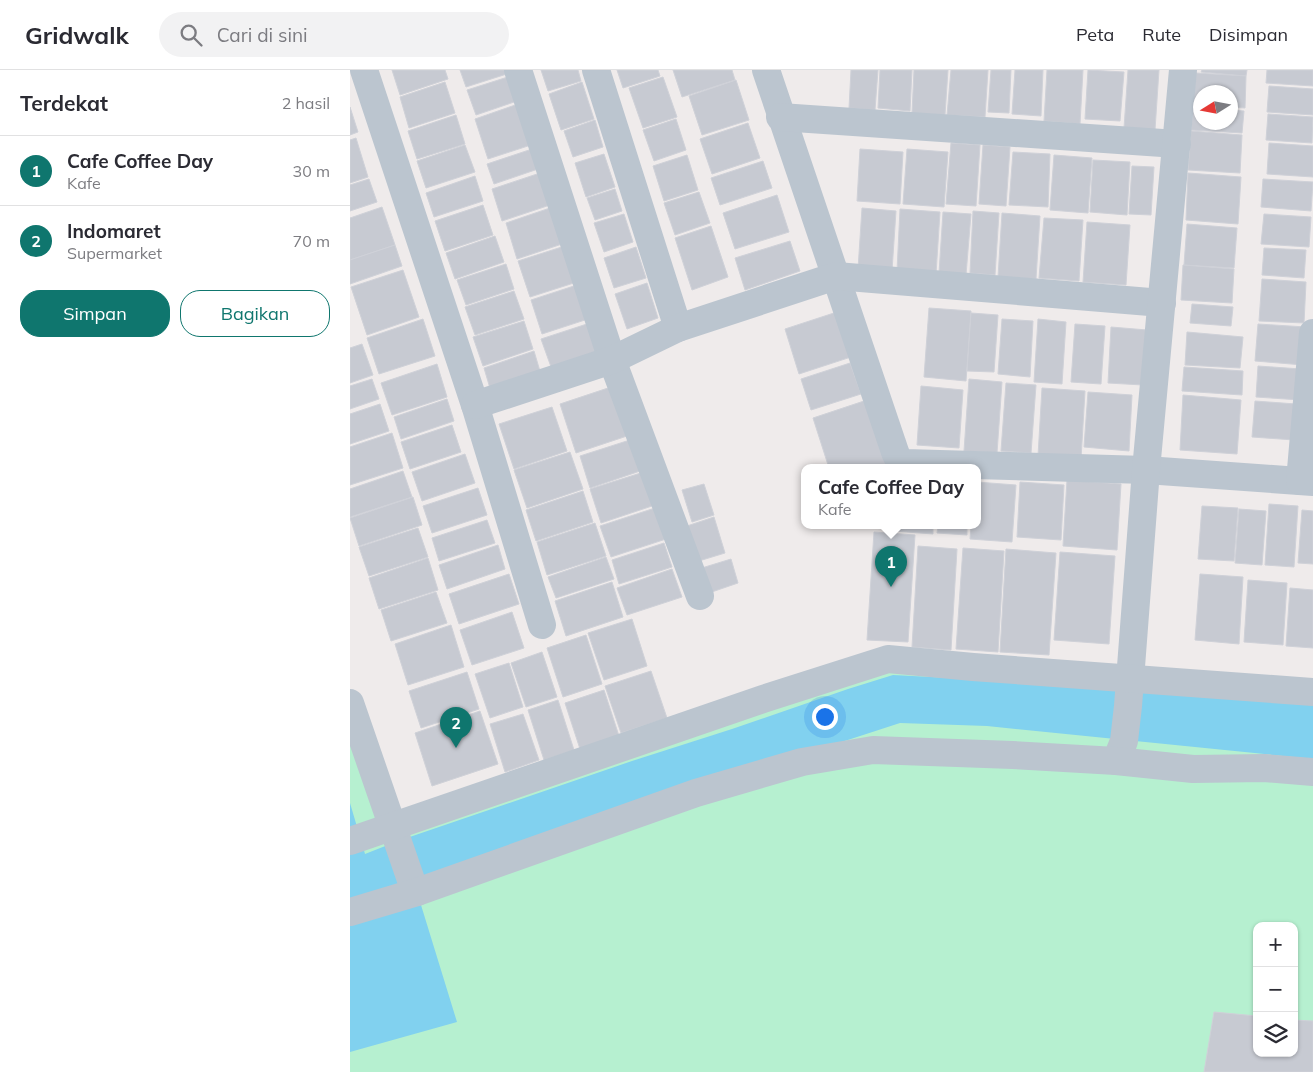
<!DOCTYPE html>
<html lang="id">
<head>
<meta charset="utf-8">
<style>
	:root { --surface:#fff; --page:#f2f2f3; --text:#2b2b33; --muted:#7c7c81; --line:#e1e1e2; --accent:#0f766e }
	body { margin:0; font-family:Mulish,sans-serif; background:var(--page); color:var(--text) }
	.controls { position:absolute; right:15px; bottom:15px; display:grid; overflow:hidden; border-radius:10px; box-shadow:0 1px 4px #0004 }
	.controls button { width:45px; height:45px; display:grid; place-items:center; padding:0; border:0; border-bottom:1px solid var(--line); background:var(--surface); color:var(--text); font:25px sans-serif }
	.compass { position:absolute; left:843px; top:15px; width:45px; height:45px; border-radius:50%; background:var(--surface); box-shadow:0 1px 4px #0004; rotate:259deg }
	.you { position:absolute; left:474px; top:646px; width:18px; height:18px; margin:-12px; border:4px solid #fff; border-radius:50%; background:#1a73e8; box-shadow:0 0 0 8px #1a73e833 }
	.badge { display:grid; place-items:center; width:32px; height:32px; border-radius:50%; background:var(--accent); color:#fff; font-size:16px; font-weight:700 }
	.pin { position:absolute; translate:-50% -41px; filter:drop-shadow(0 1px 2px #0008) }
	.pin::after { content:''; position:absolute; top:26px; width:18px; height:15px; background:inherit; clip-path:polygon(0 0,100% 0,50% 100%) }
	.popup { position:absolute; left:451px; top:394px; width:180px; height:65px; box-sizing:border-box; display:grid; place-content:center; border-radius:10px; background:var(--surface); filter:drop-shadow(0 1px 4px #0005); font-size:16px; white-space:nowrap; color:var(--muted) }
	.popup b { font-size:19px; color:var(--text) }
	.popup::after { content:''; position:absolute; left:50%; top:100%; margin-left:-10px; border:10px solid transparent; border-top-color:var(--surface) }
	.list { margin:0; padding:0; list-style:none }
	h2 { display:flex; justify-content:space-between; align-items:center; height:65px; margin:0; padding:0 20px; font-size:21px }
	h2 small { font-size:16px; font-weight:400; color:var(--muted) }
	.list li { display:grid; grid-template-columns:32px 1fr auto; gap:15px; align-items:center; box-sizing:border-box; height:70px; padding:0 20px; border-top:1px solid var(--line) }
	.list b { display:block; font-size:19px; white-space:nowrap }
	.list p { margin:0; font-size:16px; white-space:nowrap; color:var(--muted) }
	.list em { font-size:16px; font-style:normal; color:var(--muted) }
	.actions { display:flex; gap:10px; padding:15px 20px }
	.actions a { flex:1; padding:11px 0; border:1px solid var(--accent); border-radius:20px; text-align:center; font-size:18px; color:var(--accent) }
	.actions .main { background:var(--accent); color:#fff }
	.icon { flex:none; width:28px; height:28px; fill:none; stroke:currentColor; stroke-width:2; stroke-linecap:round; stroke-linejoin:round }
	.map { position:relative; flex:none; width:963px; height:1002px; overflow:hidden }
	header { display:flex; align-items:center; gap:30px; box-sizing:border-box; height:70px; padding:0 25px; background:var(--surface); border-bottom:1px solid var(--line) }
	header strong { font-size:24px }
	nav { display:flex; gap:28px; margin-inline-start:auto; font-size:18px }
	.search { width:350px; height:45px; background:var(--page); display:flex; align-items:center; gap:12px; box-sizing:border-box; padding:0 18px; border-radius:28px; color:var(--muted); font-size:19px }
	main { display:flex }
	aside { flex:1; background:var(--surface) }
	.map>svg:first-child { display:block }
	.green { fill:#b6f0d0; fill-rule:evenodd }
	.water { fill:#81d1ef }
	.building { fill:#c7cad2; stroke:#cfd1d8 }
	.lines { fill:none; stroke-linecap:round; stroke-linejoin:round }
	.street { stroke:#bbc5cf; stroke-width:28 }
</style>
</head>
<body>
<header>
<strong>Gridwalk</strong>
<div class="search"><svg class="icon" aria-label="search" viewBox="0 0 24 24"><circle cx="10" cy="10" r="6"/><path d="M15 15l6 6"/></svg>Cari di sini</div>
<nav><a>Peta</a><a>Rute</a><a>Disimpan</a></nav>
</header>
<main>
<aside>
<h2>Terdekat<small>2 hasil</small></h2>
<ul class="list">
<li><span class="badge">1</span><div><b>Cafe Coffee Day</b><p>Kafe</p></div><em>30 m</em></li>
<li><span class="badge">2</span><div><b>Indomaret</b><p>Supermarket</p></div><em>70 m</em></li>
</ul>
<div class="actions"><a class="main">Simpan</a><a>Bagikan</a></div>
</aside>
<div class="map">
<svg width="963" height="1002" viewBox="0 0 963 1002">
	<rect width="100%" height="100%" fill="#efebeb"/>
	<path class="green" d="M538,589L963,622V1002H0V633L43,757ZM907,856H944V983H907Z"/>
	<path class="water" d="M543,605L601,608L963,635V689L637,656L550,653L129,790L67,822L107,952L0,982V733L15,784L48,771L282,691L382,659L498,619Z"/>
	<g class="building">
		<path d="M42,0H95L98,9L50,25Z"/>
		<path d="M110,0H162L163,2L116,17Z"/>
		<path d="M191,0H228L231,11L198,21Z"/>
		<path d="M267,0H308L310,6L273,18Z"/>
		<path d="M323,0H382L385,10L332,27Z"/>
		<path d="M501,0H528L525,40L499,38Z"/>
		<path d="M530,0H562L560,41L528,38Z"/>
		<path d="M564,0H598L595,45L562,43Z"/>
		<path d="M601,0H638L635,47L597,45Z"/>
		<path d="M641,0H661L659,43L638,42Z"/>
		<path d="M665,0H693L691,46L662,44Z"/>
		<path d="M697,0H733L730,54L694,51Z"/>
		<path d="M738,0L774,2L770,51L735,49Z"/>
		<path d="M778,0H809L805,60L774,58Z"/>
		<path d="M852,0H897L896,6L851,2Z"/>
		<path d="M917,0H963V16L916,13Z"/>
		<path d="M846,3L896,6L895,38L881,37V22H851V35L843,34Z"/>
		<path d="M161,6L170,30L126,45L117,20Z"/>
		<path d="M313,7L327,47L293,58L279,18Z"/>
		<path d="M386,10L399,50L352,65L339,26Z"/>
		<path d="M95,12L105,43L59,58L50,27Z"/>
		<path d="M232,12L244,49L211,60L199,24Z"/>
		<path d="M919,16L963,19V45L917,42Z"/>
		<path d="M171,33L184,74L138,89L125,49Z"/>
		<path d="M0,37L8,62L0,65Z"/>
		<path d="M843,38H851V52H881V40L894,41L892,63L841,60Z"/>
		<path d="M918,44L963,47L962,73L916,70Z"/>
		<path d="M106,45L115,74L67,89L58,61Z"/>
		<path d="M326,49L336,80L304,91L293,60Z"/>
		<path d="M245,50L253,77L223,87L214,61Z"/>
		<path d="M398,53L410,88L362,104L350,69Z"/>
		<path d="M841,61L892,65L890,103L838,100Z"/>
		<path d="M6,68L18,107L0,113V70Z"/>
		<path d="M601,73L630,75L626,136L596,134Z"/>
		<path d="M919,73L963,76V107L917,104Z"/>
		<path d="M115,75L125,102L76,118L67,91Z"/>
		<path d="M633,75L660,77L656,136L629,134Z"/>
		<path d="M185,78L191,98L144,114L137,94Z"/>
		<path d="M510,79L553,82L550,134L507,131Z"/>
		<path d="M557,79L598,82L594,137L553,134Z"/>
		<path d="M663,82L700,84L698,137L659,135Z"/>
		<path d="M254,84L265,117L236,127L225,93Z"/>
		<path d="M337,85L348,120L314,131L303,96Z"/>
		<path d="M704,85L742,88L738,143L700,140Z"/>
		<path d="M743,90L780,92L777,145L740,142Z"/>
		<path d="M413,91L422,118L370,135L361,108Z"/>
		<path d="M782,96L804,97L801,145L779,144Z"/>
		<path d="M190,103L200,135L152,151L142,119Z"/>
		<path d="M838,103L891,107L888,154L836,150Z"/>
		<path d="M125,106L133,131L84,147L76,123Z"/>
		<path d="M19,109L27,132L0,141V115Z"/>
		<path d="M913,109L963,112L961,141L911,137Z"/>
		<path d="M265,119L272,141L245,150L237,128Z"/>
		<path d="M349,122L360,153L325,165L314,133Z"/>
		<path d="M427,125L439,162L385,179L373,143Z"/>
		<path d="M133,135L143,165L95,181L85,151Z"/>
		<path d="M32,137L45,175L0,190V148Z"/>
		<path d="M200,138L212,174L167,189L156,153Z"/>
		<path d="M512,138L546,141L542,201L508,199Z"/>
		<path d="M550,139L590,142L586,204L547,201Z"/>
		<path d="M623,141L649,143L645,205L620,203Z"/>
		<path d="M593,142L621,144L616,205L589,203Z"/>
		<path d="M652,143L690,146L686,209L648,207Z"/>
		<path d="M274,144L283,172L254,182L244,153Z"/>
		<path d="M914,144L961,147L959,177L911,174Z"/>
		<path d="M694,148L733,150L729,211L689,208Z"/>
		<path d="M737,152L780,155L776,215L733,212Z"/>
		<path d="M837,154L887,158L884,198L834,195Z"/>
		<path d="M361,156L378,207L342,220L325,168Z"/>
		<path d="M145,166L154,192L105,209L96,183Z"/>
		<path d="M440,171L450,201L395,220L385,188Z"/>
		<path d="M45,175L52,196L0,214V190Z"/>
		<path d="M218,175L230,211L180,227L168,191Z"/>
		<path d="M286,177L296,208L264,218L254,188Z"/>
		<path d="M914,178L956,180L954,208L912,205Z"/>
		<path d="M156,194L164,219L116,235L107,210Z"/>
		<path d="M833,195L884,199L882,233L831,230Z"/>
		<path d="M53,200L69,247L17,265L1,217Z"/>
		<path d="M912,209L956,212L954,253L909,251Z"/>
		<path d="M297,213L308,248L277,259L265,224Z"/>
		<path d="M230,214L241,248L192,264L181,230Z"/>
		<path d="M164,221L174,249L125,265L115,237Z"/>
		<path d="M842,234L883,237L881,256L840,253Z"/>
		<path d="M579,238L621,241L616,311L574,307Z"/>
		<path d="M490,241L504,286L449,304L435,259Z"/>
		<path d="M621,243L648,245L644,302L617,301Z"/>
		<path d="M73,249L85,286L29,304L17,268Z"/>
		<path d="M652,249L683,251L680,307L648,304Z"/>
		<path d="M688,249L716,252L712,314L684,312Z"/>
		<path d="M174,251L183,279L133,296L123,267Z"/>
		<path d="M243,252L256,291L205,308L191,269Z"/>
		<path d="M725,254L755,256L751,314L721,312Z"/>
		<path d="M908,254L956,257L953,295L905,291Z"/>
		<path d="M761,257L797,260L793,315L758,313Z"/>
		<path d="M837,262L893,267L890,298L835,295Z"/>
		<path d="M12,274L23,305L0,313V278Z"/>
		<path d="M184,281L192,308L142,325L134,298Z"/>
		<path d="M500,293L511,324L461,340L451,309Z"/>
		<path d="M87,294L97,327L42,345L31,313Z"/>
		<path d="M908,296L951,299L950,330L906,327Z"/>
		<path d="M834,297L893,301L892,325L832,321Z"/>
		<path d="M22,309L29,329L0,339V316Z"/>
		<path d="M619,309L652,312L647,383L614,381Z"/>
		<path d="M656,313L686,315L681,383L651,381Z"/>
		<path d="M264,316L280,365L226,383L210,334Z"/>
		<path d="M571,316L613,320L609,378L567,375Z"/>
		<path d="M692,318L735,321L731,389L688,386Z"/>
		<path d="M738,322L782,325L779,381L734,377Z"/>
		<path d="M833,325L891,330L887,384L830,380Z"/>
		<path d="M97,329L104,351L51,369L44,347Z"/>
		<path d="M520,329L542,397L479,398L463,348Z"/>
		<path d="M905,331L946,334L944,370L902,367Z"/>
		<path d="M30,334L39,361L0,374V344Z"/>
		<path d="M202,337L217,381L164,399L149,354Z"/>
		<path d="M102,355L111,382L60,399L51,372Z"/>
		<path d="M42,363L53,398L0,415V377Z"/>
		<path d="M283,369L293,400L240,418L230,386Z"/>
		<path d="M220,382L233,419L177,438L164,400Z"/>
		<path d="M115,384L125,413L72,431L62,402Z"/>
		<path d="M53,401L62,427L0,447V419Z"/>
		<path d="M294,402L305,435L251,453L240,419Z"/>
		<path d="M717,410L771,414L767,480L713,476Z"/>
		<path d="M627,412L666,415L662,472L620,469L621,456H627Z"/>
		<path d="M670,412L714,415L711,470L667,467Z"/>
		<path d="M354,414L364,445L342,452L332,420Z"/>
		<path d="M128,418L137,445L82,463L73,436Z"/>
		<path d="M233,421L243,452L186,471L176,440Z"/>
		<path d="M63,427L72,455L9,476L0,448Z"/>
		<path d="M919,434L948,436L944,497L915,495Z"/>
		<path d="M852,436L888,438L884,491L848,489Z"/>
		<path d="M305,438L316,469L261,487L250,456Z"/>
		<path d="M889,439L916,441L912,495L885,493Z"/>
		<path d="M952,440L963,441V494L948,493Z"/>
		<path d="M364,447L375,483L339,494L328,459Z"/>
		<path d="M137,450L145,473L89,491L82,468Z"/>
		<path d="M245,453L256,486L197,505L187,472Z"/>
		<path d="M544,456H583V464L544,461Z"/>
		<path d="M588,456H617V465L587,463Z"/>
		<path d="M68,458L78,487L19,506L9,477Z"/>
		<path d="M524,462L565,465L558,572L517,570Z"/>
		<path d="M314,473L322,497L269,514L262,490Z"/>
		<path d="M148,475L155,499L97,519L89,495Z"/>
		<path d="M568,476L607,479L601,580L562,577Z"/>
		<path d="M613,478L654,481L648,582L606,579Z"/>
		<path d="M656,479L706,483L699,585L650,582Z"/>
		<path d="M710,482L765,486L759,574L704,570Z"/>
		<path d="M256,487L264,509L206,528L198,507Z"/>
		<path d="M78,488L88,520L29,539L19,508Z"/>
		<path d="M381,489L388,513L350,526L342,501Z"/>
		<path d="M322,499L332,527L277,545L267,518Z"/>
		<path d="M159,504L169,534L109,554L99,524Z"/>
		<path d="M850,504L893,507L889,574L845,570Z"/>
		<path d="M898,510L937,513L933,575L894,572Z"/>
		<path d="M262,512L273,547L216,566L205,531Z"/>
		<path d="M940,518L963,520V578L936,576Z"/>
		<path d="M86,522L97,553L41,571L31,540Z"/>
		<path d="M162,542L174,578L122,595L110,560Z"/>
		<path d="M282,549L297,596L254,610L238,563Z"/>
		<path d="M101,555L114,597L58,615L45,574Z"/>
		<path d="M236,565L252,614L213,627L197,578Z"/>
		<path d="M192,582L207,627L176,637L161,593Z"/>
		<path d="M159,593L173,637L140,648L125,604Z"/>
		<path d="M301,601L317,648L271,663L255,616Z"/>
		<path d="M117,602L129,639L71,658L59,621Z"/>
		<path d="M254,620L269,666L230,679L215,633Z"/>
		<path d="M208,630L224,680L194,690L178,640Z"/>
		<path d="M130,641L148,694L82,716L65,663Z"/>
		<path d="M173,644L189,690L155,702L140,654Z"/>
		<path d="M864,942L907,946V983H944V950L963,951V1002H854Z"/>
	</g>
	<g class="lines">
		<g class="street">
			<path d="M14,0L125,335L192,555"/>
			<path d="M168,0L262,290L350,526"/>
			<path d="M246,0L328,258"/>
			<path d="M416,0L542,373C545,381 546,390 555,393L796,400L963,412"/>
			<path d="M430,47L827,74"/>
			<path d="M125,335L262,290L328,258L486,206L812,233"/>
			<path d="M950,411L963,263"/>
			<path d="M0,633L61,810L67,822"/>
			<path d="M766,691L774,671L778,636L796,400L833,0"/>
			<path d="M0,771L413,629L538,589L623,597L963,622"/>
			<path d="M0,842L67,822L346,723L452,692L523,680L663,685L766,691L843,699L914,698L963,702"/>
		</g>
	</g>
</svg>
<div class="controls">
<button>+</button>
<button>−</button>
<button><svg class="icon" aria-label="layers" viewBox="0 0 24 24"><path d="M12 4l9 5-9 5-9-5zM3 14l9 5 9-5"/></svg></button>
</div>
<svg class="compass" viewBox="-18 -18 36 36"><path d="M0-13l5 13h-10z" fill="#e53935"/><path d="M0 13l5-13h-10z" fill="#7c7c81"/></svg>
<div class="you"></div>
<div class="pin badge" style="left:541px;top:517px">1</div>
<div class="popup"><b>Cafe Coffee Day</b>Kafe</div>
<div class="pin badge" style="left:106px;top:678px">2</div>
</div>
</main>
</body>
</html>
